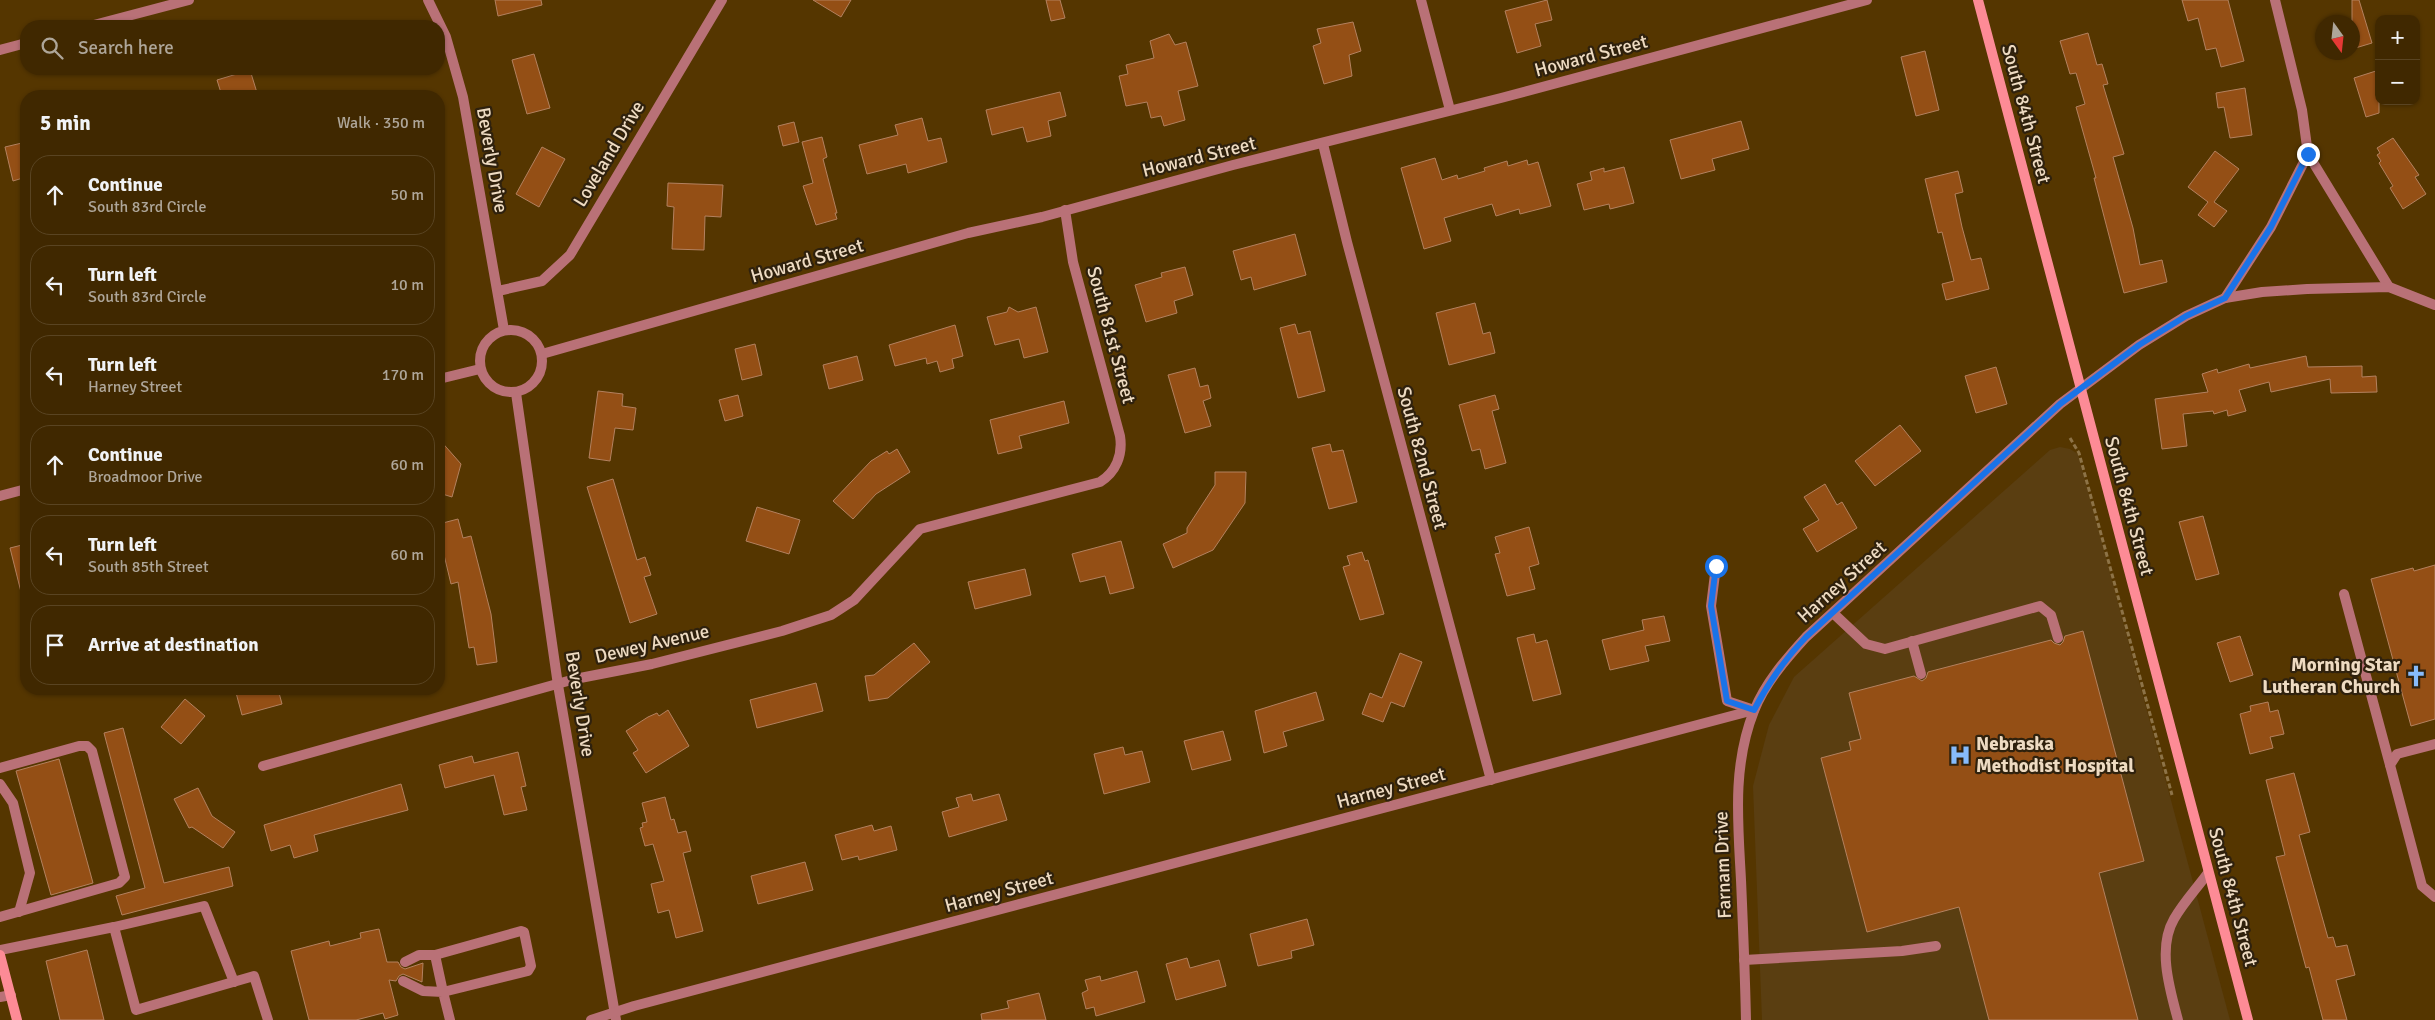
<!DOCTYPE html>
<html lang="en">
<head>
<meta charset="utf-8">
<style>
	:root { --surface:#402800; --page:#4b340f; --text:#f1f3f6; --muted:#aea699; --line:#594422 }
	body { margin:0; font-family:Signika,sans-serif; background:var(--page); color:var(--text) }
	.controls { position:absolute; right:15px; top:15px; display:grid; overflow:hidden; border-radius:10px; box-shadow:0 1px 4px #0004 }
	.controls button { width:45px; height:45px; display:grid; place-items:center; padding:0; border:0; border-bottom:1px solid var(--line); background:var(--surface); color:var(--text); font:25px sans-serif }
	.compass { position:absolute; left:2315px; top:15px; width:45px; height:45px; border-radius:50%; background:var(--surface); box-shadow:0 1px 4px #0004; rotate:165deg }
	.stop { position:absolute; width:15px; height:15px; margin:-11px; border:4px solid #1a73e8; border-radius:50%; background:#fff }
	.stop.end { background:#1a73e8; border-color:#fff; box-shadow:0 1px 5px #0008 }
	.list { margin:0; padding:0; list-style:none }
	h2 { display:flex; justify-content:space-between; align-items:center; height:65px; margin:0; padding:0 20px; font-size:21px }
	h2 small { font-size:16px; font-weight:400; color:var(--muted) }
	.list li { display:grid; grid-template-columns:32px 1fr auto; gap:15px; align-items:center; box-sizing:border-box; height:80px; margin:0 10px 10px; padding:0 10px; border:1px solid var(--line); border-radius:20px }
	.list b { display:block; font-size:19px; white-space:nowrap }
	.list p { margin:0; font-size:16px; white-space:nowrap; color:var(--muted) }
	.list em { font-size:16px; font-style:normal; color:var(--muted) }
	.icon { flex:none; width:28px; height:28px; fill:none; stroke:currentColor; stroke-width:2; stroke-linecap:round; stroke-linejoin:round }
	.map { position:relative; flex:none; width:2435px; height:1020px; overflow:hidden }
	.search { position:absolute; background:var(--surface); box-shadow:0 1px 4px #0004; left:20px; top:20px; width:425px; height:55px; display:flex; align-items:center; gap:12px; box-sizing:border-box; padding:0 18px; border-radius:20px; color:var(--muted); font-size:19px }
	.panel { position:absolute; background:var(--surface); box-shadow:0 1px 4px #0004; left:20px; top:90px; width:425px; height:605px; border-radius:20px }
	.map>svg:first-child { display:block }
	.built { fill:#5a3e11 }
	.building { fill:#944f15; stroke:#b3815f }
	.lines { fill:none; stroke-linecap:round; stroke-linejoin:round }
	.path { stroke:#8d7347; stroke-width:3; stroke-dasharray:5 2.5; stroke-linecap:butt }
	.lane { stroke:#b97177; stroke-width:10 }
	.street { stroke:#b97177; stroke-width:10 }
	.secondary { stroke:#fd8b96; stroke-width:10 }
	.route { stroke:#1a73e8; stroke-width:6 }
	.labels { text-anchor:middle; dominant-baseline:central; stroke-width:4.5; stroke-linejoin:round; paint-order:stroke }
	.street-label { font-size:19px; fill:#eedbc2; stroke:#2f210d }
	.poi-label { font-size:19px; font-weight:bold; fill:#eedbc2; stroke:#2f210d; text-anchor:end }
</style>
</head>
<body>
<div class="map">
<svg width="2435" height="1020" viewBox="0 0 2435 1020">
	<rect width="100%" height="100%" fill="#553600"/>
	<path class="built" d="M2060,447L2070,449L2078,454L2230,1020H1762L1753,786L1769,725L1794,677L2050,450Z"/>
	<g class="building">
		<path d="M495,0H541L542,5L498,16Z"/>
		<path d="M813,0H851L841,17Z"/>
		<path d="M1046,0H1060L1065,18L1051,21Z"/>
		<path d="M1547,0L1552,20L1535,24L1541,46L1517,53L1505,11Z"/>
		<path d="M2182,0H2228L2244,61L2221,67L2216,48L2206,50L2198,18L2188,21Z"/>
		<path d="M2352,0H2359L2372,43L2352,49Z"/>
		<path d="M1353,22L1361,51L1349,55L1352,76L1324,84L1313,46L1321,43L1317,29Z"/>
		<path d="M2088,33L2097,65L2102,64L2108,84L2103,85L2124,154L2113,157L2133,228L2140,265L2162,260L2167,282L2124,293L2094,178H2096L2076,107L2085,104L2076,73L2070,74L2060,41Z"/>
		<path d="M1169,34L1175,45L1186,42L1198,86L1178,91L1185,120L1164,126L1161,116L1151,118L1147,102L1126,106L1119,76L1128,74L1126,65L1154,58L1150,41Z"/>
		<path d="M1925,51L1939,110L1916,116L1901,57Z"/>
		<path d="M534,54L550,108L527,114L512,60Z"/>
		<path d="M250,70L258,96H222L217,80Z"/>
		<path d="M2379,70V113L2366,117L2354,78Z"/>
		<path d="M2245,88L2252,135L2230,138L2224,107L2218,108L2216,93Z"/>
		<path d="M1060,92L1066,116L1048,121L1051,136L1027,142L1023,127L992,135L986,110Z"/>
		<path d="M922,118L928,141L941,138L947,162L908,173L906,164L867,174L859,145L898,135L895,125Z"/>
		<path d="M1741,121L1749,149L1712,159L1715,170L1681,179L1670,140Z"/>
		<path d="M794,122L799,142L783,146L778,126Z"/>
		<path d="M822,137L827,157L823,159L837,213H835L837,219L816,225L803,186L813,183L802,142Z"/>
		<path d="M2393,138L2419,175L2415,177L2426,194L2403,209L2390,188L2393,186L2379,163L2381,161L2377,155L2380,153L2377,148Z"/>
		<path d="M26,142V177L13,181L5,147Z"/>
		<path d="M542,147L565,159L539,207L516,194Z"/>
		<path d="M2215,151L2239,169L2214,202L2227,211L2214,227L2198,215L2208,202L2188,187Z"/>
		<path d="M1435,158L1442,180L1457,175L1458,179L1485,171L1484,168L1507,161L1508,166L1527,160L1528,165L1538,162L1551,206L1520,214L1519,209L1496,216L1492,204L1444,218L1451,241L1424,249L1401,168Z"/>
		<path d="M1624,167L1634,203L1610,209L1609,204L1584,210L1577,184L1592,180L1590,172L1604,168V172Z"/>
		<path d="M1958,171L1963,192L1955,194L1962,227L1971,260L1981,258L1989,289L1946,300L1942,284L1954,281L1942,232L1938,233L1925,179Z"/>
		<path d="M668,183L723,185L721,217L705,216L704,250L672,249L674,207L667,206Z"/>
		<path d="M1295,234L1306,275L1254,290L1251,277L1241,280L1233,251Z"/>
		<path d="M1185,267L1193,295L1174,301L1177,313L1146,322L1135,285L1162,277L1161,273Z"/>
		<path d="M1475,303L1483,334L1490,332L1495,353L1449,365L1436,313Z"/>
		<path d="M1009,307L1018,312L1036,307L1048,352L1024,358L1019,339L995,345L987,317L1007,312Z"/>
		<path d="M1295,324L1298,334L1310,331L1325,391L1298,398L1280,328Z"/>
		<path d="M955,325L963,356L952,359L954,368L940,372L937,361L927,364L926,358L895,366L889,345Z"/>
		<path d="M755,344L762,375L742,380L735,349Z"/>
		<path d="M857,356L863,380L829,389L823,365Z"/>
		<path d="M2306,356L2308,367L2362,366V377L2376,376L2377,392L2331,393L2330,379L2271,392L2269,382L2239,390L2246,411L2228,416L2227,410L2214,414L2213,411L2183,414L2187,446L2162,449L2155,399L2208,392L2202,374L2217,369L2218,373L2249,364L2250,368Z"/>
		<path d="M1996,367L2007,404L1976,413L1965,376Z"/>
		<path d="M1195,368L1200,387L1208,385L1211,398L1203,401L1211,426L1185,433L1168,375Z"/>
		<path d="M598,391L623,394L622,406L636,408L633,430L615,428L610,461L589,458Z"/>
		<path d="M738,395L743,416L725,421L719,400Z"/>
		<path d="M1495,395L1499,409L1492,411L1506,463L1485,469L1480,449L1472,451L1459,405Z"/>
		<path d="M1064,401L1069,423L1019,436L1022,448L998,454L990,420Z"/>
		<path d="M1900,425L1921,451L1875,486L1855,461Z"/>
		<path d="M439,439L461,464L452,497L439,493Z"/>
		<path d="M1330,444L1332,452L1343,450L1357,502L1329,509L1312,448Z"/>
		<path d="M897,449L910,472L876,494L853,519L833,501L871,461L887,451L889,454Z"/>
		<path d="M1215,472H1246L1245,503L1213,550L1173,568L1163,544L1187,533V528L1215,485Z"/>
		<path d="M613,479L637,560L645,557L651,575L644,577L657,614L630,623L587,487Z"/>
		<path d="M1825,484L1837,505L1842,502L1857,528L1817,552L1803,529L1819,520L1804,497Z"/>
		<path d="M757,507L800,520L789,554L746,541Z"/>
		<path d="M2203,516L2219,574L2196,580L2179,522Z"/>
		<path d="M458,519L463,538L471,536L491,614L497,662L477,665L474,647L469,648L458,582L451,584L439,534V524Z"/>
		<path d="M1529,527L1539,564L1529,567L1535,589L1507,596L1495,554L1500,553L1495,537Z"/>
		<path d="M1121,541L1134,588L1110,594L1105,576L1080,582L1072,554Z"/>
		<path d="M26,544V592H21L10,548Z"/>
		<path d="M1362,552L1365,561L1368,560L1384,614L1360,620L1343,567L1350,565L1347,556Z"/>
		<path d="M2435,565V719L2411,726L2371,579L2413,568L2414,571Z"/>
		<path d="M1025,569L1031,595L975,609L968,582Z"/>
		<path d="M1664,616L1670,641L1645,646L1649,661L1610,670L1602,640L1644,630L1642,620Z"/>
		<path d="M2083,631L2144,861L2099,873L2138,1020H1989L1959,907L1867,932L1821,758L1851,750L1849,742L1861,739L1849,693L1914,676L1922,681L1926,678L1928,672L2051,640L2054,643L2060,645L2063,642L2065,636Z"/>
		<path d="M1534,634L1536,643L1547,640L1561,694L1533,701L1517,638Z"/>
		<path d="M2240,636L2253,675L2230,682L2217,643Z"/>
		<path d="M914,643L930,662L888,698L869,701L865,676L874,675Z"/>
		<path d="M1400,653L1422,662L1404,707L1391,702L1383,722L1362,714L1370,693L1382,698Z"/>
		<path d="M816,683L823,711L757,728L750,700Z"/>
		<path d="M235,689H278L282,704L242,715Z"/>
		<path d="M1316,692L1324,720L1283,732L1287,746L1264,753L1255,711Z"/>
		<path d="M185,699L205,716L181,744L161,727Z"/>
		<path d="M2268,702L2270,712L2278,710L2284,734L2270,737L2273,748L2250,754L2240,714L2251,711L2250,706Z"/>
		<path d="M668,710L689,746L646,773L633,753L638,750L626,731L648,717L657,713L659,716Z"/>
		<path d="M123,728L164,883L229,867L233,886L122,915L116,896L145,888L104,733Z"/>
		<path d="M1223,731L1231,760L1192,770L1184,741Z"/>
		<path d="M1123,747L1125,755L1142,751L1150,782L1104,794L1094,754Z"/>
		<path d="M518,752L526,786L521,787L527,810L504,815L494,775L445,788L439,765L472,756L474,763Z"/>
		<path d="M59,759L93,883L51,895L16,771Z"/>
		<path d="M2294,773L2310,832L2299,835L2328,938L2333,937L2336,947L2347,945L2355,975L2336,980L2347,1020H2323L2309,967L2306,968L2276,857L2285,855L2266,780Z"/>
		<path d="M401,784L408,810L314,835L318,851L294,858L290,845L271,851L264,825Z"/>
		<path d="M198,788L212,816L235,832L223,848L192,827L189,828L174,799Z"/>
		<path d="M971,794L973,801L999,794L1007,820L949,837L942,812L959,807L956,798Z"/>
		<path d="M665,797L671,820L674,819L678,833L686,831L691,851L683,853L703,931L676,938L669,910L658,913L651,884L664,881L653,844L645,846L640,828L643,827L642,823L647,822L642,803Z"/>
		<path d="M872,825L874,831L891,826L897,850L859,860L858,856L842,860L835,835Z"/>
		<path d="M805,862L813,890L758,904L751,876Z"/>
		<path d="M1307,919L1314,945L1291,951L1292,958L1258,966L1250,934Z"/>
		<path d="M379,929L387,962H398L401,967L405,969L423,963L422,982L403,974L399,976L396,981L389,980L398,1015L385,1019L383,1013L356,1020H309L291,951L329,941L330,946L361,938L360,933Z"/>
		<path d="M87,950L104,1020H60L46,961Z"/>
		<path d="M1187,958L1190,968L1219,960L1226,986L1176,1000L1166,964Z"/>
		<path d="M1137,971L1145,1002L1096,1016L1094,1007L1086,1009L1082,993L1088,990L1085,980L1100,976L1101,981Z"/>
		<path d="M1039,993L1046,1020H982L981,1014L1009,1008L1007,1001Z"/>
	</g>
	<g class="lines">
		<path class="path" d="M2070,438L2079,453L2172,795"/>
		<g class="lane">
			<path d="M2344,594L2390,765"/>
			<path d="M1833,613L1866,644L1885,649L2040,606L2051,615L2058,638"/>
			<path d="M1912,641L1921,674"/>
			<path d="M2435,744L2397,754L2390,765L2422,886L2435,897"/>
			<path d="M0,768L79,746H87L92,751L125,877L119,883L0,917"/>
			<path d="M0,784L13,803L30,873L19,912"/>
			<path d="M114,927L204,906L234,982"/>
			<path d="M0,950L114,927L136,1010L254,976L268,1020"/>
			<path d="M1744,960L1902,951L1936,946"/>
			<path d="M405,962L419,955H435L521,931L524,932L531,966L528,971L443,992L435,955"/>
			<path d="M403,981L423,991L443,992L450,1020"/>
			<path d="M0,997L11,995"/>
			<path d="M2178,1020C2170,990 2157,948 2174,919C2183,903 2197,888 2208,873"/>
		</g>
		<g class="street">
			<path d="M428,0L446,37L463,97L504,330"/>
			<path d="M1421,0L1450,110"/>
			<path d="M2275,0L2302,110L2308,154L2389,287"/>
			<path d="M90,26L189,0"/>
			<path d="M0,50L26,43"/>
			<path d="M1323,144L1347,242L1491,780"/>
			<path d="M498,291L542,281L570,255L722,0"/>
			<path d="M2225,298L2271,227L2308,154"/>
			<circle cx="511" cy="361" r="31"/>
			<path d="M542,354L968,233L1042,217L1233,165L1501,98L1867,0"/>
			<path d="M439,379L480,369"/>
			<path d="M516,393L558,685L616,1020"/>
			<path d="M0,496L26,489"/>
			<path d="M1716,566L1711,606L1727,701L1754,710"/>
			<path d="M263,766L575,679L652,664L782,631L831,615L854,600L920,529L1100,482C1116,472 1123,455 1120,436L1073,262L1065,210"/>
			<path d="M591,1020L634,1006L1754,710"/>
			<path d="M1746,1020C1745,973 1743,926 1741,880C1738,823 1732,766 1754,711C1765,683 1786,659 1806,637L2060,404L2139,345L2186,316L2225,298L2262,292L2307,289L2389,287L2435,305"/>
		</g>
		<g class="secondary">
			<path d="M1978,0L2248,1020"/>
			<path d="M0,955L17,1020"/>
		</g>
	</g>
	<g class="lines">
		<path class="route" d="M1716,566L1711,606L1727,701L1754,710C1768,683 1785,659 1806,637L2060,404L2139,345L2186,316L2225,298L2271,227L2308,154"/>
	</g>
	<defs>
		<g id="church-bare" transform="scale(1.725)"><path d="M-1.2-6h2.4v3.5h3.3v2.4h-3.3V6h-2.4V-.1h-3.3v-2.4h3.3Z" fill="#87bbfb" stroke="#2f210d" stroke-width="2.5" paint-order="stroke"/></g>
		<g id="hospital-bare" transform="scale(1.725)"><path d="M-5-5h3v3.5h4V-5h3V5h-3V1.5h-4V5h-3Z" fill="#87bbfb" stroke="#2f210d" stroke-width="2.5" paint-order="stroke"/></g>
	</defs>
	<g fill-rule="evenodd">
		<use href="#church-bare" x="2416" y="676"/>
		<use href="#hospital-bare" x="1960" y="755"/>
	</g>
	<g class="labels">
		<g class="street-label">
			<text transform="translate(1591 56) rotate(-15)">Howard Street</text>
			<text transform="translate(2026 114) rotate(75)">South 84th Street</text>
			<text transform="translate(609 154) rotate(-59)">Loveland Drive</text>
			<text transform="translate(1199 157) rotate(-14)">Howard Street</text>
			<text transform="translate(492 160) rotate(80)">Beverly Drive</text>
			<text transform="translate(807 261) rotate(-16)">Howard Street</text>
			<text transform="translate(1111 335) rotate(75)">South 81st Street</text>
			<text transform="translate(1422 458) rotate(75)">South 82nd Street</text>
			<text transform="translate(2129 506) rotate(75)">South 84th Street</text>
			<text transform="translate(1842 582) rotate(-42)">Harney Street</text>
			<text transform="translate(652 644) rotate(-13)">Dewey Avenue</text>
			<text transform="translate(580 704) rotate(81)">Beverly Drive</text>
			<text transform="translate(1391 788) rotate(-15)">Harney Street</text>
			<text transform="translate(1723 865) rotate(-92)">Farnam Drive</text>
			<text transform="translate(999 892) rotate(-15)">Harney Street</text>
			<text transform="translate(2233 897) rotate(75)">South 84th Street</text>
		</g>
		<g class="poi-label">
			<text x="2400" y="665">Morning Star<tspan x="2400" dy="22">Lutheran Church</tspan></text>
			<text x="1976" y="744" text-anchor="start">Nebraska<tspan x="1976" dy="22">Methodist Hospital</tspan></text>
		</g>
	</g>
</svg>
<div class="controls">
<button>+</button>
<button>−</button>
</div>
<svg class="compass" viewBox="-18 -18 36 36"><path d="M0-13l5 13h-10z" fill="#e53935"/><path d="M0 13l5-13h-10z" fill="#aea699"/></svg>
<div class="stop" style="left:1716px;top:566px"></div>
<div class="stop end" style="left:2308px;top:154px"></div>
<div class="search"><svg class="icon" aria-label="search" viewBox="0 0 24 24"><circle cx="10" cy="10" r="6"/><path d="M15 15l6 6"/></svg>Search here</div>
<section class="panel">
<h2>5 min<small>Walk · 350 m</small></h2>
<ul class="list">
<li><svg class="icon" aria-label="ahead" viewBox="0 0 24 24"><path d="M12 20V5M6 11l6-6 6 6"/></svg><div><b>Continue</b><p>South 83rd Circle</p></div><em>50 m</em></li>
<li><svg class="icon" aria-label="left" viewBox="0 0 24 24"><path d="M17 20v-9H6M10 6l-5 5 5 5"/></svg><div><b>Turn left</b><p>South 83rd Circle</p></div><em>10 m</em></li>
<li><svg class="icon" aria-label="left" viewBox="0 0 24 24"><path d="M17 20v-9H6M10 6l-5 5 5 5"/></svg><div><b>Turn left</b><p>Harney Street</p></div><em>170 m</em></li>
<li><svg class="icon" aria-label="ahead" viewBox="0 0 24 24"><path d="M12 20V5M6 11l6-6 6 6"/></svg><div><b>Continue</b><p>Broadmoor Drive</p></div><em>60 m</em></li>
<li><svg class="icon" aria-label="left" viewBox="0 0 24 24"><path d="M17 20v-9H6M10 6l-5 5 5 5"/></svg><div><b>Turn left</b><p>South 85th Street</p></div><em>60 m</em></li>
<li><svg class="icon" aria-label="arrive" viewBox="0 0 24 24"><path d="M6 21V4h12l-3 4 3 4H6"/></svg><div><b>Arrive at destination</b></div></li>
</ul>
</section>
</div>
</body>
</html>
